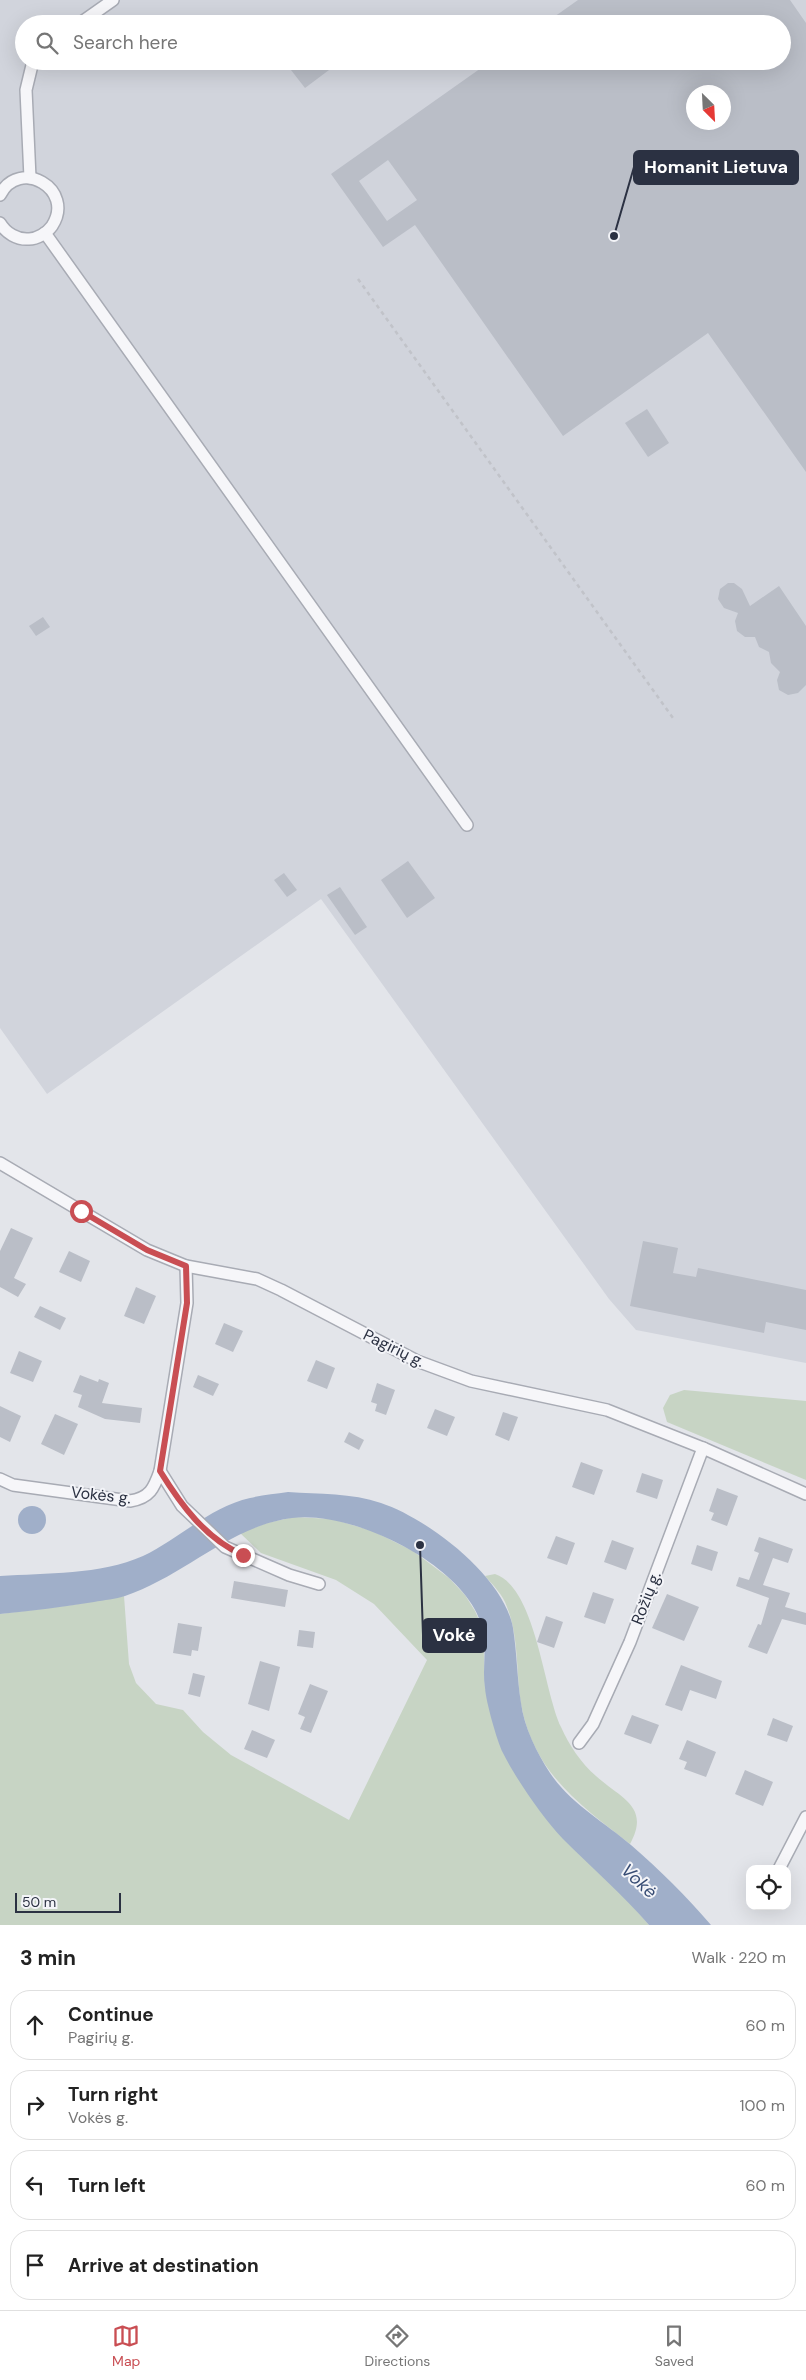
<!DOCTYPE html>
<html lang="en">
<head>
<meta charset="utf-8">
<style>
	:root { --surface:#fff; --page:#f6f6f6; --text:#222; --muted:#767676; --line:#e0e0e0; --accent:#c94e53 }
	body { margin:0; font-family:"DM Sans",sans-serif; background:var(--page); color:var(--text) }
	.controls { position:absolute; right:15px; bottom:15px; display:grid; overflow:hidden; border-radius:10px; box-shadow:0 5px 20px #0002 }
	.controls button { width:45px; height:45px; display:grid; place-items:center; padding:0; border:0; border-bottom:1px solid var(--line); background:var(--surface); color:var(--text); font:25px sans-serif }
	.compass { position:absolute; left:686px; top:85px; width:45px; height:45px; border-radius:50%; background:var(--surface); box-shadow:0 5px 20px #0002; rotate:156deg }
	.scale { position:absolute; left:15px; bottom:12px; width:106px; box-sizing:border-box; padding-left:5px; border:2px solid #2b3142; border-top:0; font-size:14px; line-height:18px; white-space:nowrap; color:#2b3142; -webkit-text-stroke:4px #f3f4f8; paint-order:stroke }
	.stop { position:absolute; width:15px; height:15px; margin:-11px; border:4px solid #c94e53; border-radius:50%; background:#fff }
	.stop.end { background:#c94e53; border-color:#fff; box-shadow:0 1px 5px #0008 }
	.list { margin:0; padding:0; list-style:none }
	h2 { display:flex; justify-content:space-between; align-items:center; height:65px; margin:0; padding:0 20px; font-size:21px }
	h2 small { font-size:16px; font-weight:400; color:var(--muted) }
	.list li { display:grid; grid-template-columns:32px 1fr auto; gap:15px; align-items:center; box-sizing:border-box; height:70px; margin:0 10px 10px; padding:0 10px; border:1px solid var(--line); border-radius:20px }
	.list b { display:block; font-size:19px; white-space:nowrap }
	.list p { margin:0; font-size:16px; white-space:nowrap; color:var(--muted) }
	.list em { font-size:16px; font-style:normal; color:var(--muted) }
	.icon { flex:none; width:28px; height:28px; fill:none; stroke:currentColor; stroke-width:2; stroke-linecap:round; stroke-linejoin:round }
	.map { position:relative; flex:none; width:806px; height:1925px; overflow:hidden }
	.search { position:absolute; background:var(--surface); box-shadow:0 5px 20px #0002; left:15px; right:15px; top:15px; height:55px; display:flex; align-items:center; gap:12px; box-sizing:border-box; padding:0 18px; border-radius:28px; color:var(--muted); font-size:19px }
	.sheet { height:385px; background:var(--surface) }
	nav { display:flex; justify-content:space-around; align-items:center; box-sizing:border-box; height:70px; border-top:1px solid var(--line); background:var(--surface); font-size:14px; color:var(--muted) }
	nav a { display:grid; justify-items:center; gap:2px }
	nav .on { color:var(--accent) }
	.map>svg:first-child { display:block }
	.built { fill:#d1d4dc; fill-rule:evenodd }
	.green { fill:#c7d4c4 }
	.water { fill:#a0afc9 }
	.building { fill:#babec7; fill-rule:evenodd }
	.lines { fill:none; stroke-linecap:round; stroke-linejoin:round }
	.street-casing { stroke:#a8abb4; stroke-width:14 }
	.path { stroke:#c1c3c9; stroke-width:2.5; stroke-dasharray:4 4; stroke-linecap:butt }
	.street { stroke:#f6f6f9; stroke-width:11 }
	.route { stroke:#c94e53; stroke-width:6 }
	.labels { text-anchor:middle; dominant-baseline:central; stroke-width:4; stroke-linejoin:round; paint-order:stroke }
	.street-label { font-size:16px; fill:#2b3142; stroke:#f3f4f8 }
	.water-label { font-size:18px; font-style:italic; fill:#374c74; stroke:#f3f4f8 }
	.leader { fill:none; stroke:#2b3142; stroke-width:2 }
	.callout-dot { fill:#2b3142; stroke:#f3f4f8; stroke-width:2 }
	.callout { fill:#2b3142; stroke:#2b3142; stroke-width:2 }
	.callout-label { font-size:18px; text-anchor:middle; font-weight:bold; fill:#fff }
</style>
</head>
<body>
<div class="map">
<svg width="806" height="1925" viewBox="0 0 806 1925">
	<rect width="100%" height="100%" fill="#e3e5ea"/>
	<path class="built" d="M0,0H806V1363L636,1330L609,1299L321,899L47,1094L0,1028ZM24,24H782V61H24ZM694,92H724V122H694Z"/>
	<g class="green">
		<path d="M684,1390L806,1401V1480L667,1422L663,1408L670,1395Z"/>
		<path d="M294,1517L332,1519L373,1531L413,1551L449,1578L465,1595L475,1611L483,1629L485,1689L624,1896L649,1925H0V1614L72,1605L124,1596L129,1664L136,1683L156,1704L183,1710L203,1732L231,1755L349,1820L427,1660L374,1604L336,1580L261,1553L240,1533L267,1523Z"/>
		<path d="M495,1574C536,1588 543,1688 561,1727C569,1745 581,1763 596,1776C620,1798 651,1806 630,1844C580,1805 533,1772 521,1704C516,1672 519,1637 507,1607C503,1595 493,1585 485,1576Z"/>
	</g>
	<g class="water">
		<path d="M288,1492C319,1494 352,1493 381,1503C429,1519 504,1577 513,1628C517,1653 517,1679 521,1703C524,1727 537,1753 550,1773C570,1803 604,1822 631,1845C660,1870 686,1896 711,1925H649C622,1894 592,1868 563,1839C543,1818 516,1779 503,1753C497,1741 486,1702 485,1688C482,1669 487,1649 483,1630C469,1566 353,1510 292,1518C230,1526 184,1576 125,1596C116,1599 104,1600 94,1602C63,1607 32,1611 0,1614V1576C46,1573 100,1575 143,1556C179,1539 210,1507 250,1498C262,1495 275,1494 288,1492Z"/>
		<circle cx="32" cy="1520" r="14"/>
	</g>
	<g class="building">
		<path d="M578,0H790L806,23V472L708,333L563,436L415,225L383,247L331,174L491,61H782V24H544ZM694,92H724V122H694ZM388,160L417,200L387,221L359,181Z"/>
		<path d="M284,61H341L305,88Z"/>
		<path d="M647,409L669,443L648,457L625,423Z"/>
		<path d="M728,583H734L742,589L750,606L779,586L806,626V685L798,693L788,695L779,690L777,680L780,672L771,663L769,652L759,647L755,637H745L737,631L735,621L738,613L724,608L718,599L720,589Z"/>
		<path d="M43,617L50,627L36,636L29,626Z"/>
		<path d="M408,861L435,898L407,918L381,880Z"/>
		<path d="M284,873L297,890L287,897L274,880Z"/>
		<path d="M340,887L367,927L355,935L327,895Z"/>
		<path d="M11,1228L33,1238L14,1278L26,1284L18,1297L0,1287V1251Z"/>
		<path d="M643,1241L678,1248L673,1273L696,1277L698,1268L806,1290V1330L766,1322L764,1333L630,1306Z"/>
		<path d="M69,1251L90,1261L81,1282L59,1272Z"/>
		<path d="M136,1287L156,1296L144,1324L124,1316Z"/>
		<path d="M40,1306L66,1318L60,1330L34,1317Z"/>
		<path d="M224,1323L243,1331L233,1352L215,1344Z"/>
		<path d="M19,1351L42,1361L33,1382L10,1373Z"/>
		<path d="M316,1360L335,1368L327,1389L307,1381Z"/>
		<path d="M80,1375L98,1382L99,1379L109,1383L102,1403L142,1408L140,1423L105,1419L78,1407L82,1395L73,1392Z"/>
		<path d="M198,1375L219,1384L213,1396L193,1387Z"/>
		<path d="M377,1383L395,1390L386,1415L375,1411L377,1404L371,1402Z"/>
		<path d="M0,1406L21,1416L10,1442L0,1437Z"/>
		<path d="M435,1409L455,1417L447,1436L427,1428Z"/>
		<path d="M503,1412L518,1417L509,1441L495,1435Z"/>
		<path d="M55,1414L78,1424L64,1455L41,1444Z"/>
		<path d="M349,1432L364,1440L359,1450L344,1442Z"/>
		<path d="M581,1462L603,1470L594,1495L572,1487Z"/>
		<path d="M642,1473L663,1480L657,1499L636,1492Z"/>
		<path d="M717,1488L738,1496L727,1526L711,1520L714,1513L709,1511Z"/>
		<path d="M556,1536L575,1543L567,1565L547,1558Z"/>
		<path d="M759,1537L793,1549L788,1563L773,1558L763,1585L790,1593L785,1607L806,1613V1625L782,1619L767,1654L748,1647L758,1624L761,1625L769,1598L736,1586L739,1577L749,1580L759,1553L754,1551Z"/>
		<path d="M612,1540L634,1548L626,1570L604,1562Z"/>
		<path d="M697,1545L718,1552L712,1571L691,1564Z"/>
		<path d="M234,1581L288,1590L285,1607L231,1598Z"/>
		<path d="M593,1592L614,1599L605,1624L584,1617Z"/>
		<path d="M667,1594L699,1607L684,1641L652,1628Z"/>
		<path d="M546,1616L563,1622L554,1648L537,1642Z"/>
		<path d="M178,1623L202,1627L198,1651L192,1650L191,1656L173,1653Z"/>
		<path d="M299,1630L315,1632L313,1648L297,1646Z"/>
		<path d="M260,1661L280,1667L269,1711L248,1704Z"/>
		<path d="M681,1665L722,1681L716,1699L690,1690L682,1711L665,1705Z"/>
		<path d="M193,1673L205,1676L200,1697L188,1694Z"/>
		<path d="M310,1684L328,1691L311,1733L300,1729L305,1717L298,1714Z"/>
		<path d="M632,1715L659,1725L651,1744L624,1734Z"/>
		<path d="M773,1718L793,1726L787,1742L767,1735Z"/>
		<path d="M252,1730L275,1740L267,1758L244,1749Z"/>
		<path d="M687,1740L716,1752L706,1777L684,1769L687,1762L679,1759Z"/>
		<path d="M745,1770L773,1782L763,1806L735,1794Z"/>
	</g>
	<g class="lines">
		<g class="street-casing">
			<g id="street">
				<path d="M79,24L113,0"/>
				<path d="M30,178L26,90L33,61"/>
				<path d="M0,195C19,157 76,189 52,226C47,233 37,239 29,239C17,240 6,233 0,223"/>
				<path d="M45,233L467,825"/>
				<path d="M0,1163L147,1250L186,1266L257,1279L281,1290L417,1361L471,1381L607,1410L703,1448L806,1494"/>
				<path d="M160,1471L182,1506L225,1547L289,1575L319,1584"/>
				<path d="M0,1479L13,1485L130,1501C150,1498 154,1488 160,1471L187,1303L186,1266"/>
				<path d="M579,1743L593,1724L630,1642L703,1448"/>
				<path d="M779,1869L806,1817"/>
			</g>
		</g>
		<path class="path" d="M358,279L673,718"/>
		<use href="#street" class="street"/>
	</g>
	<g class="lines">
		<path class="route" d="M81,1211L147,1250L186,1266L187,1303L160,1471C181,1505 206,1539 243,1555"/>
	</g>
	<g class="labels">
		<g class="street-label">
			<text transform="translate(394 1348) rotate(26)">Pagirių g.</text>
			<text transform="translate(101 1495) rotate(6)">Vokės g.</text>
			<text transform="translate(646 1598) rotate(-69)">Rožių g.</text>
		</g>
		<g class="water-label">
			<text transform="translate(639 1881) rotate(43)">Vokė</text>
		</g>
	</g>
	<path class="leader" d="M614 236L634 167M420 1545L423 1635"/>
	<g class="callout-dot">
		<circle cx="614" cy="236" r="5"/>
		<circle cx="420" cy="1545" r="5"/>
	</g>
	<g class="callout">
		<rect x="634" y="151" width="164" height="33" rx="5"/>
		<rect x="423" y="1619" width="63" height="33" rx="5"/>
	</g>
	<g class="callout-label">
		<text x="716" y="173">Homanit Lietuva</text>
		<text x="454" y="1641">Vokė</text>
	</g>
</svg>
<div class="controls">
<button><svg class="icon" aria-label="locate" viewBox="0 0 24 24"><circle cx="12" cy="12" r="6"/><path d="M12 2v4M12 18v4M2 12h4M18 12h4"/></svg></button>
</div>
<svg class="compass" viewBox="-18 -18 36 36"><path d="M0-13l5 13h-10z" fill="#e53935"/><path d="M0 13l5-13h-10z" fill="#767676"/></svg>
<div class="scale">50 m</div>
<div class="stop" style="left:81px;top:1211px"></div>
<div class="stop end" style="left:243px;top:1555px"></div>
<div class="search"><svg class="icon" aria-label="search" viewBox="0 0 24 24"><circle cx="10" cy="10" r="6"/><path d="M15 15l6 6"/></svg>Search here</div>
</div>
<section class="sheet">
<h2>3 min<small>Walk · 220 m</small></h2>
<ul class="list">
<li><svg class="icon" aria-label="ahead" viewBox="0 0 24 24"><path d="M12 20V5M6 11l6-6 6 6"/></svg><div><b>Continue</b><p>Pagirių g.</p></div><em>60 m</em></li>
<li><svg class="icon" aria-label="right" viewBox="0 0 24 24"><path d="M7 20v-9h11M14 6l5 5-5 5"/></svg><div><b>Turn right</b><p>Vokės g.</p></div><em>100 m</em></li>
<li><svg class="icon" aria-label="left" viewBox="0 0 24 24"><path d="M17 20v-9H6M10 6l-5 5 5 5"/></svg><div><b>Turn left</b></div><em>60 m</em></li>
<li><svg class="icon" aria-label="arrive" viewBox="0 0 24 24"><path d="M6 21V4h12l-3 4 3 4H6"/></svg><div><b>Arrive at destination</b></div></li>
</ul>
</section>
<nav>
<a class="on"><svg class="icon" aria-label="map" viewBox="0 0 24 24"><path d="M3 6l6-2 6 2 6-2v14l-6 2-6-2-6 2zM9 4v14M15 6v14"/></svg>Map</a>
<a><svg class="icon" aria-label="directions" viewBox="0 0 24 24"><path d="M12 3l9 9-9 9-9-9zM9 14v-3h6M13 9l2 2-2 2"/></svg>Directions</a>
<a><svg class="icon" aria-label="saved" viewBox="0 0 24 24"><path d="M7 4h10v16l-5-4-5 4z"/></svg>Saved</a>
</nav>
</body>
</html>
